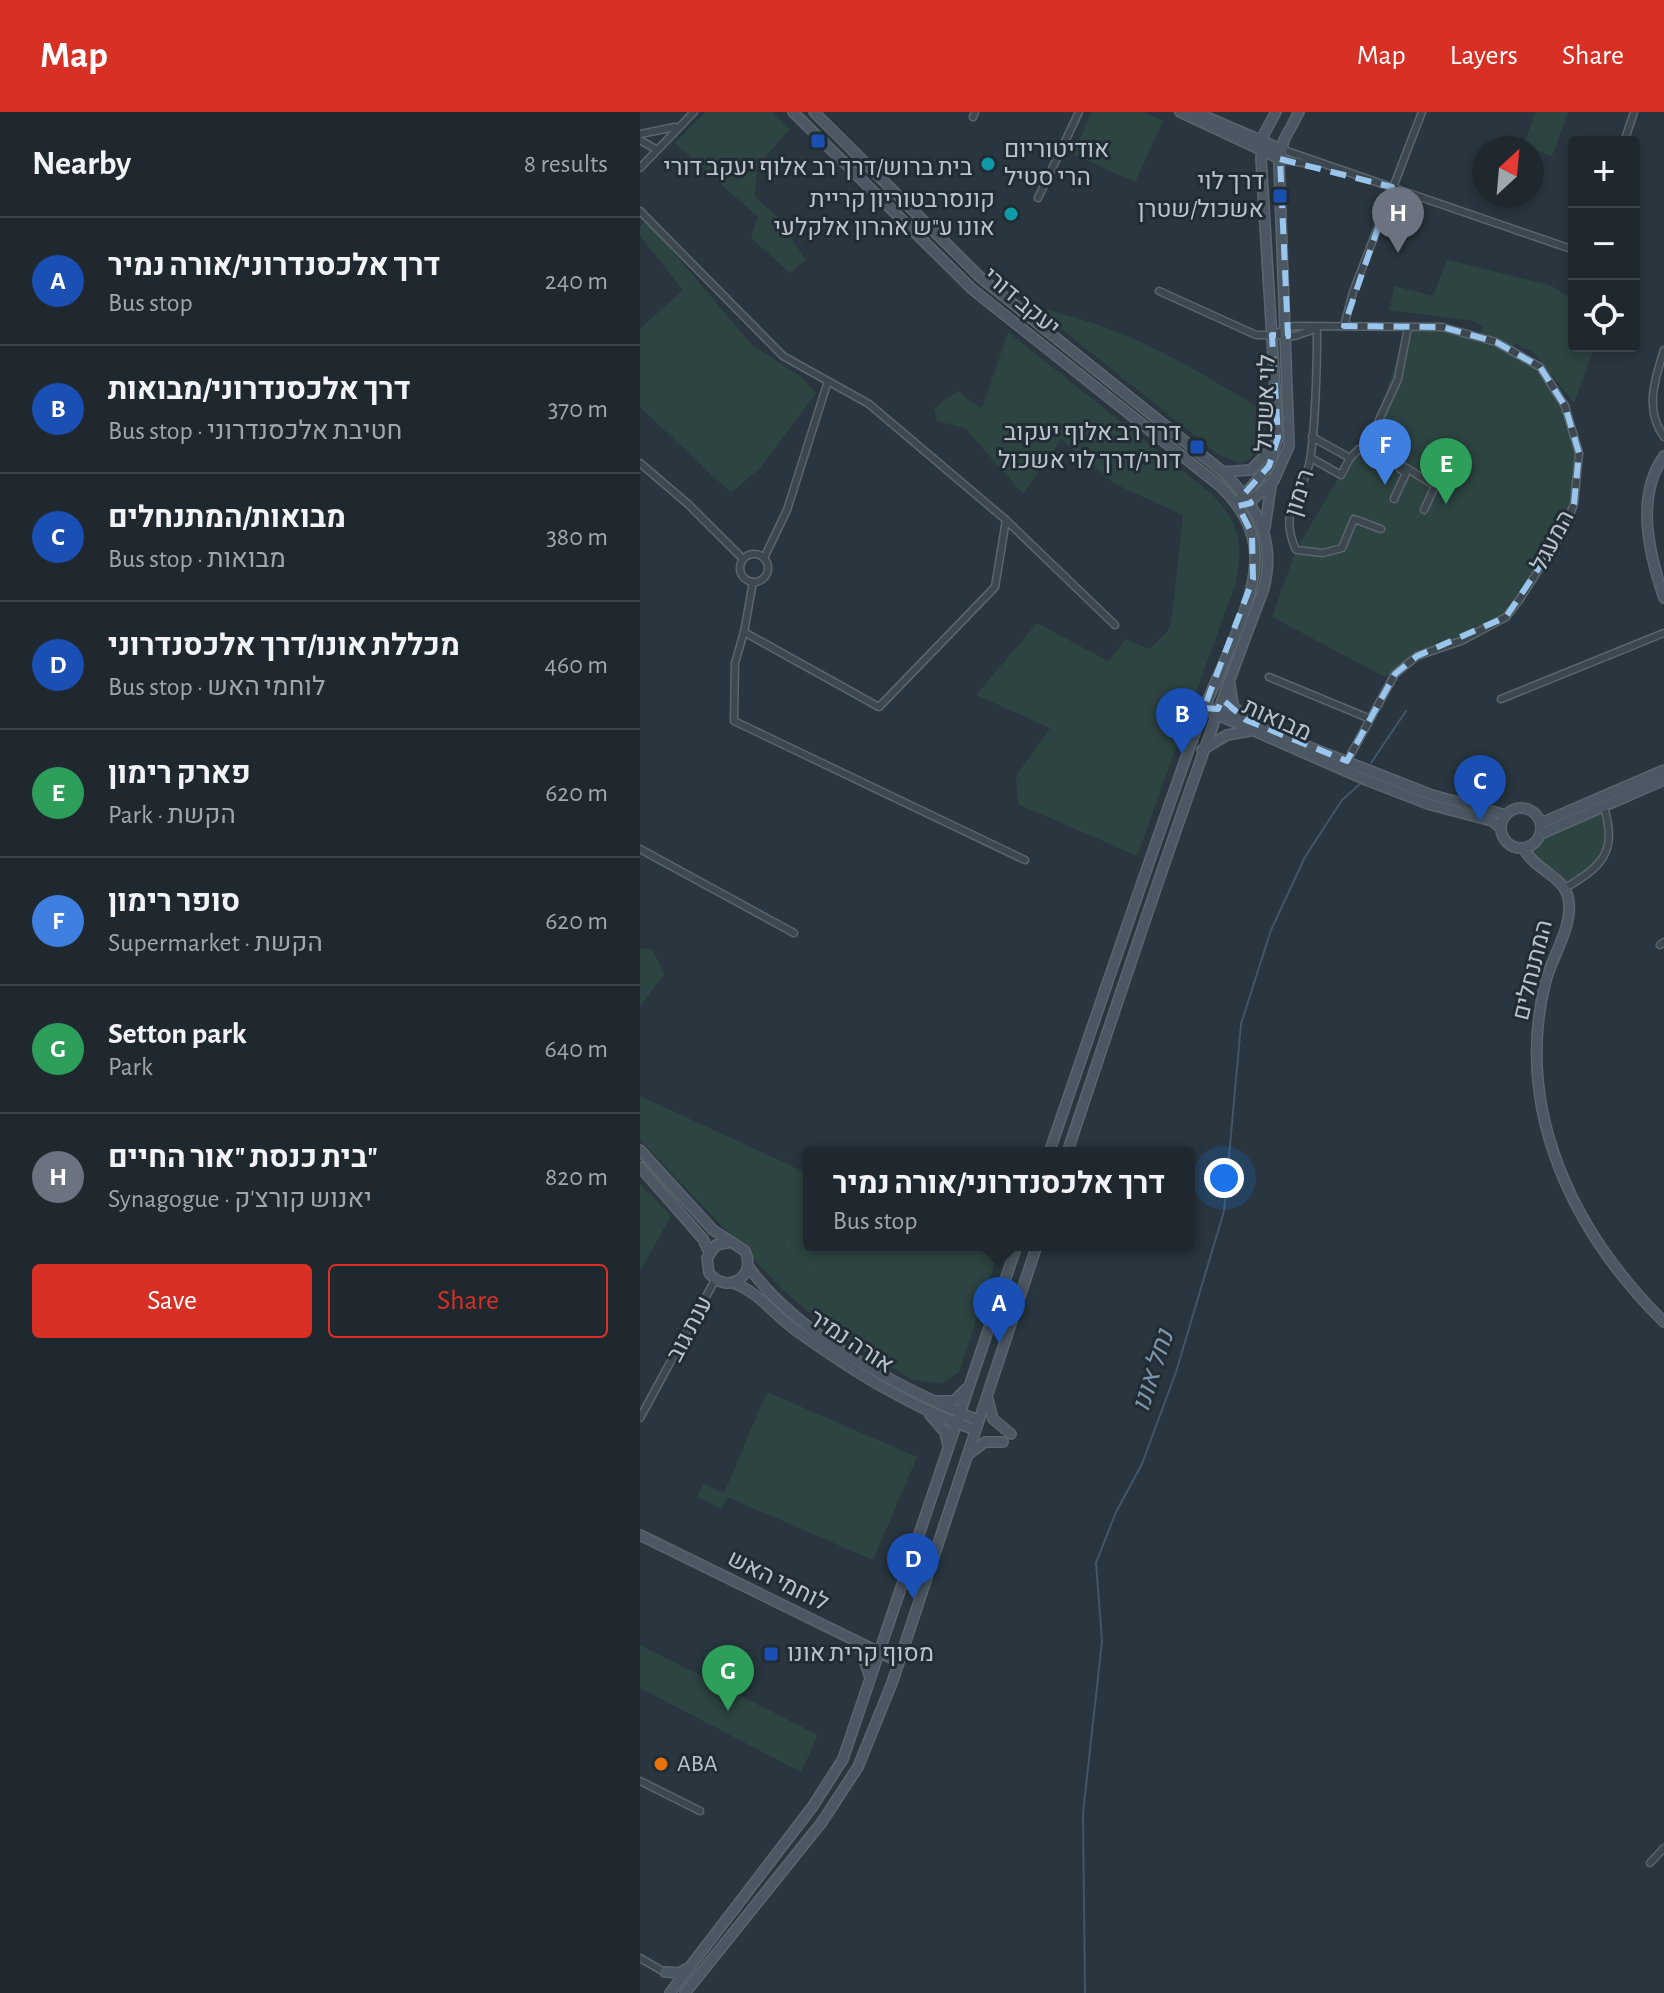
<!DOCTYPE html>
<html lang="en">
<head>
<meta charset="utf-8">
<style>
	:root { --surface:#1f282f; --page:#2c343b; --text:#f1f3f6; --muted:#a1a6aa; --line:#3c444b; --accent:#d93025 }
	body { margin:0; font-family:"Alegreya Sans",Heebo,sans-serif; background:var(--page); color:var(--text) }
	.controls { position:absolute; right:24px; top:24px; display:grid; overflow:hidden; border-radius:8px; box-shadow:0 4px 12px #0003 }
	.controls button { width:72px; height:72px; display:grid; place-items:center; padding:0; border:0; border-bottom:2px solid var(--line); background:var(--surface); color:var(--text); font:40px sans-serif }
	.compass { position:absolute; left:832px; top:24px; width:72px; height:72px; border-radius:50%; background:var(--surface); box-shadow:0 4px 12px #0003; rotate:26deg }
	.you { position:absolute; left:584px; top:1066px; width:28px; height:28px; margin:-20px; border:6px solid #fff; border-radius:50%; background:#1a73e8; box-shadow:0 0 0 12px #1a73e833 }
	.badge { display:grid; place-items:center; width:52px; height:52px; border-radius:50%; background:var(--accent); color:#fff; font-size:26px; font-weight:700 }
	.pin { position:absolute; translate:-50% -66px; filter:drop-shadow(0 2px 4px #0008) }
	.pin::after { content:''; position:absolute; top:42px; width:28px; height:24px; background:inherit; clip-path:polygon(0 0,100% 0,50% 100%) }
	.popup { position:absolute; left:163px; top:1035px; width:392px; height:104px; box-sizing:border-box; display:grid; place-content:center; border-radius:8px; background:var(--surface); filter:drop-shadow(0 2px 6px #0005); font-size:26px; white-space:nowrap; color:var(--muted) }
	.popup b { font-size:30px; color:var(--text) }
	.popup::after { content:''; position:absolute; left:50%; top:100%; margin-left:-16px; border:16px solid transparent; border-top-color:var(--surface) }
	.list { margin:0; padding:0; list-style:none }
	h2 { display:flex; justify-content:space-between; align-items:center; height:104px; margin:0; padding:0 32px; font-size:34px }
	h2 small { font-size:26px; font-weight:400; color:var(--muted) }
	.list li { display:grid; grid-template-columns:52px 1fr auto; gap:24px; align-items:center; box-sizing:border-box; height:128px; padding:0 32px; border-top:2px solid var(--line) }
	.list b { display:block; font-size:30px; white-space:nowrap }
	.list p { margin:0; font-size:26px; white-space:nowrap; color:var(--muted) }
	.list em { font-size:26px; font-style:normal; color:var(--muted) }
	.actions { display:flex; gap:16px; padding:24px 32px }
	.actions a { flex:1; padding:18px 0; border:2px solid var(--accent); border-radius:8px; text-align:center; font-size:28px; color:var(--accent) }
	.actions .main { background:var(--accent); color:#fff }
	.icon { flex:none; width:44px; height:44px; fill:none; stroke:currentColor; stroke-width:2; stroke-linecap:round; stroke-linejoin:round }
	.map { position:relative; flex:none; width:1024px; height:1881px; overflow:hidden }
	header { display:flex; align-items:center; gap:48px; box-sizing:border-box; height:112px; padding:0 40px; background:var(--accent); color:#fff }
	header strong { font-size:38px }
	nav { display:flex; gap:44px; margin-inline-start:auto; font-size:28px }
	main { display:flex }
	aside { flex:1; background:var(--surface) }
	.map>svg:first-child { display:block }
	.green { fill:#2e4442 }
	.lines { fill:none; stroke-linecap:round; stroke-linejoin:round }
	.stream { stroke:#415667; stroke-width:2 }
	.street-casing { stroke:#5b656d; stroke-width:9 }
	.secondary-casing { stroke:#5b656d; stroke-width:12 }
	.street { stroke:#3d474f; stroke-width:6 }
	.secondary { stroke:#4b5762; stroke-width:9 }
	.marked { fill:none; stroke:#9ac6ee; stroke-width:6; stroke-dasharray:16 10; stroke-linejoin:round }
	.transit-dot { fill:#1a4fb4; stroke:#222c35; stroke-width:3 }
	.culture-dot { fill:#0f9aa8; stroke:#222c35; stroke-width:3 }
	.food-dot { fill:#e8710a; stroke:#222c35; stroke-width:3 }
	.labels { text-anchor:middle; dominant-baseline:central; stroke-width:6; stroke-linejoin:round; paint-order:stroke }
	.poi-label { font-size:24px; fill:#bac2ca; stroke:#222c35; text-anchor:start }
	.street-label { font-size:24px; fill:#bac2ca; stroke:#222c35 }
	.water-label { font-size:26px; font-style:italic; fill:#7e96aa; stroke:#222c35 }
</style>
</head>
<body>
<header>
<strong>Map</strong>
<nav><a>Map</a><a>Layers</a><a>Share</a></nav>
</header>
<main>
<aside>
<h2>Nearby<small>8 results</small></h2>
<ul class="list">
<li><span class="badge" style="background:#1a4fb4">A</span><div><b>דרך אלכסנדרוני/אורה נמיר</b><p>Bus stop</p></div><em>240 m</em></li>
<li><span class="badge" style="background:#1a4fb4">B</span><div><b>דרך אלכסנדרוני/מבואות</b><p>Bus stop · חטיבת אלכסנדרוני</p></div><em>370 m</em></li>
<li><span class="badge" style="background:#1a4fb4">C</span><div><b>מבואות/המתנחלים</b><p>Bus stop · מבואות</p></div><em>380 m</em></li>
<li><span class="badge" style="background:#1a4fb4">D</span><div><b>מכללת אונו/דרך אלכסנדרוני</b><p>Bus stop · לוחמי האש</p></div><em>460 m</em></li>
<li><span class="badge" style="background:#2e9e5b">E</span><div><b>פארק רימון</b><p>Park · הקשת</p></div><em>620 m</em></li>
<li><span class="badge" style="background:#3f7fe0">F</span><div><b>סופר רימון</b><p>Supermarket · הקשת</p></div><em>620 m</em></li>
<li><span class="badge" style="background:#2e9e5b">G</span><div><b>Setton park</b><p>Park</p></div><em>640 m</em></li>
<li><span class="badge" style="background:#6b7280">H</span><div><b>בית כנסת &quot;אור החיים&quot;</b><p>Synagogue · יאנוש קורצ'ק</p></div><em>820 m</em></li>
</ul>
<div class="actions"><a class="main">Save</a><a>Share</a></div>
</aside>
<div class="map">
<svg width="1024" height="1881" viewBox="0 0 1024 1881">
	<rect width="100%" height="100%" fill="#29363f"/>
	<g class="green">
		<path d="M66,0H133L150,17L117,55L115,85L137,105L166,148L150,161L111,126L118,105L35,31Z"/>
		<path d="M452,0H504L523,9L495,70L433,42Z"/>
		<path d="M896,0H928L912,44L883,34Z"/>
		<path d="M7,109L112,233L160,264L176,281L120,356L91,381L0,295V217L43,178L0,124V114Z"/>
		<path d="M807,148L910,173L934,188V234H955L934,291L894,241L875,231L870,238L900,255L925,294L939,341L923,420L866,505L745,565L632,505L656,438L710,346L728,332L768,215H802L837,225L843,215L833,209L749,198L755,174L793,184Z"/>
		<path d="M394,195C463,211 499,226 560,261C581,274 604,284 623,300C627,318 619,345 601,352L579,343Z"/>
		<path d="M368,220L572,382C600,412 603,430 596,470L497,744L378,692L376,664L410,616L336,583L397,511L468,549L486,527L509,537L528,519L532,504L543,403L475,372L421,327L383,382L325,316L297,309L294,296L318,279L342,297Z"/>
		<path d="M964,696C978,739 962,755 925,776L884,737L893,733L901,722Z"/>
		<path d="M0,836L13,838L24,862L0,894Z"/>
		<path d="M0,984L169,1062V1133H361L319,1260L301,1272L271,1267L192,1220L144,1179L0,1028Z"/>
		<path d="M0,1072L31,1104L0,1159Z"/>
		<path d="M127,1280L277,1345L233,1448L87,1385L82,1397L57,1385L63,1372L84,1381Z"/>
		<path d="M0,1533L178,1623L161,1660L0,1576Z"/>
	</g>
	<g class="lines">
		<g class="stream">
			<path d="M731,651L766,599"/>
			<path d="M445,1881L443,1701L462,1529L456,1451L476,1400L502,1352L536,1260L584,1099L601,912L631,818L665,745L702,688L720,672"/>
		</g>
		<g class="street-casing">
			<g id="street">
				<path d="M333,5L335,0"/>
				<path d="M0,22L35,15"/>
				<path d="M0,28L17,38"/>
				<path d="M984,30L994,0"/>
				<path d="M641,37L934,138"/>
				<path d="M640,47L675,53"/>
				<path d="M0,56L54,0"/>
				<path d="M398,86L439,0"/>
				<path d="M0,99L143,244L229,292L366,408L475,513"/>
				<path d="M519,179L616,223H632L654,214L802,215L856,230L900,255L925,294L939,341L934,392L923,420L880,487L866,505L821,529L777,544L755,562L706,651"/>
				<path d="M704,214L713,180L782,0"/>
				<path d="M768,215L758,267L728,332L795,374L784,398"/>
				<path d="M677,216C677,258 676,301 671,342C667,381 636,394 656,438L683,441L702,436L714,407L741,417"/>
				<path d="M632,223L655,224L675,217"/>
				<path d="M1024,238C1015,267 1004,297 1024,325"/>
				<path d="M671,346L701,363L710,346L672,325"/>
				<path d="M710,346L719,337L734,340"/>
				<path d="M0,351L48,392L103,447"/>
				<path d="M754,387L766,361L760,357"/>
				<circle cx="114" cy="456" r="14"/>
				<path d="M124,446L147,398L188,269"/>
				<path d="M113,470L104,520L239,595L355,475L366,408"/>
				<path d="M104,520L95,551L94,609L385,748"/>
				<path d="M629,565L728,606"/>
				<path d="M861,587L1024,521"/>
				<path d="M0,737L154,821"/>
				<path d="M925,776C962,755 978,739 964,696"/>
				<path d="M1020,833L1024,830"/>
				<path d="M0,1306L75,1168"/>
				<path d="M0,1669L60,1699"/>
				<path d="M1010,1751L1024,1736"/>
				<path d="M0,1846L26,1861"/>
			</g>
		</g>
		<g class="secondary-casing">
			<g id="secondary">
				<path d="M153,0L332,177L580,374C601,394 616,419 615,449C614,496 574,568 557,615C506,756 458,899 409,1041"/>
				<path d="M174,0L341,166L583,360C618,394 637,430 623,479C552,664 490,853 427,1041"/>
				<path d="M540,0L640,47"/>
				<path d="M555,0L641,37"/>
				<path d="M1024,344C995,385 1009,442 1024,486"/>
				<path d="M583,360L611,358L633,335"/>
				<path d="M601,387L629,354L638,325L621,47L623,24L636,0"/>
				<path d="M609,391L634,368L649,334L639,52L644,28L659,0"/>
				<path d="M625,415L631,374"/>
				<path d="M590,573L593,593L603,605"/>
				<path d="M572,597L792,683L866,703"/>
				<path d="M571,600L726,668L788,692L852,709L861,716"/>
				<path d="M562,638L587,623L610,619"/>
				<circle cx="881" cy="716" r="20"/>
				<path d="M901,711L1024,658"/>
				<path d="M901,722L1024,668"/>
				<path d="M884,737C894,757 923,764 928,785C935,813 911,845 905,872C874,1000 934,1121 1024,1210"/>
				<path d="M0,1038L73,1118L105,1139C117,1165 87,1183 69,1161L67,1146L76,1133L91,1130"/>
				<path d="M0,1055L63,1127L69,1140"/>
				<path d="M108,1154C157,1223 261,1277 338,1308"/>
				<path d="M93,1171C118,1179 136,1205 157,1219C213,1259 270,1295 335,1318"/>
				<path d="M348,1288L353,1307L371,1322"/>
				<path d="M298,1289H314L326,1277"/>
				<path d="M290,1303L305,1320L308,1334"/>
				<path d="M329,1342L345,1330H363"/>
				<path d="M0,1423L259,1550"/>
				<path d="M219,1532L229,1563"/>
				<path d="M25,1860L39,1861L48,1856"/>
				<path d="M30,1881L173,1694L203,1647L377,1133"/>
				<path d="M45,1881L182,1710L218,1655L252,1571L397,1133"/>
			</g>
		</g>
		<use href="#street" class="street"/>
		<use href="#secondary" class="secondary"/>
	</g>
	<path class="marked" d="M640,47L752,75L704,214L802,215L856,230L900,255L925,294L939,341L934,392L923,420L866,505L777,544L755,562L707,649L606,608L582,587L578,597L564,596L613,467L612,422L598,394L611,391L604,382L629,354L638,325L632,223L648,224Z"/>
	<g class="transit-dot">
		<rect x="170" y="21" width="16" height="16" rx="4"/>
		<rect x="632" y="76" width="16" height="16" rx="4"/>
		<rect x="549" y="327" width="16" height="16" rx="4"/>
		<rect x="123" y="1534" width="16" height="16" rx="4"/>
	</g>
	<g class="culture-dot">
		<circle cx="348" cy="52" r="8"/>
		<circle cx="371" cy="102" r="8"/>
	</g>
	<circle class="food-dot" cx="21" cy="1652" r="8"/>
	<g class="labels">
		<g class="poi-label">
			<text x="364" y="38">אודיטוריום<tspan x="364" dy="28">הרי סטיל</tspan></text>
			<text x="178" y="56" text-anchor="middle">בית ברוש/דרך רב אלוף יעקב דורי</text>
			<text x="624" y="70" text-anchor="end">דרך לוי<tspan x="624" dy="28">אשכול/שטרן</tspan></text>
			<text x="355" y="88" text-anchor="end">קונסרבטוריון קריית<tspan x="355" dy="28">אונו ע"ש אהרון אלקלעי</tspan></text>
			<text x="541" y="321" text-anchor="end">דרך רב אלוף יעקוב<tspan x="541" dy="28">דורי/דרך לוי אשכול</tspan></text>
			<text x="147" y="1542">מסוף קרית אונו</text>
			<text x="37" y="1652">ABA</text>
		</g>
		<g class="street-label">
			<text transform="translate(381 190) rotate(40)">יעקב דורי</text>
			<text transform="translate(626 291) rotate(-88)">לוי אשכול</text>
			<text transform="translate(660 381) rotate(-72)">רימון</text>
			<text transform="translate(913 429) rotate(-62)">המעגל</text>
			<text transform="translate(637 608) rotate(24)">מבואות</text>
			<text transform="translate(893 858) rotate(-76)">המתנחלים</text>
			<text transform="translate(50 1217) rotate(-62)">ענת גוב</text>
			<text transform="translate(211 1230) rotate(33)">אורה נמיר</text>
			<text transform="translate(138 1469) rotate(26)">לוחמי האש</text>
		</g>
		<g class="water-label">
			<text transform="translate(513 1259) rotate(-72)">נחל אונו</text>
		</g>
	</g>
</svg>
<div class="controls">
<button>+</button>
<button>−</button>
<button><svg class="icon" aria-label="locate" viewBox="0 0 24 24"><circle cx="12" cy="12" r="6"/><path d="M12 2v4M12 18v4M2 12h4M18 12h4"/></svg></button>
</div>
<svg class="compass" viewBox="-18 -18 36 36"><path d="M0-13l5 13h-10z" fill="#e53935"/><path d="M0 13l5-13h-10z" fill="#a1a6aa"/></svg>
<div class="you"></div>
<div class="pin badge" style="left:359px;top:1231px;background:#1a4fb4">A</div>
<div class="popup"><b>דרך אלכסנדרוני/אורה נמיר</b>Bus stop</div>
<div class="pin badge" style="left:542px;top:642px;background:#1a4fb4">B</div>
<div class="pin badge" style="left:840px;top:709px;background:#1a4fb4">C</div>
<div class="pin badge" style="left:273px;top:1487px;background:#1a4fb4">D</div>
<div class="pin badge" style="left:806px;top:392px;background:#2e9e5b">E</div>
<div class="pin badge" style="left:745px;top:373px;background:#3f7fe0">F</div>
<div class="pin badge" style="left:88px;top:1599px;background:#2e9e5b">G</div>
<div class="pin badge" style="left:758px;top:141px;background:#6b7280">H</div>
</div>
</main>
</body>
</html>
